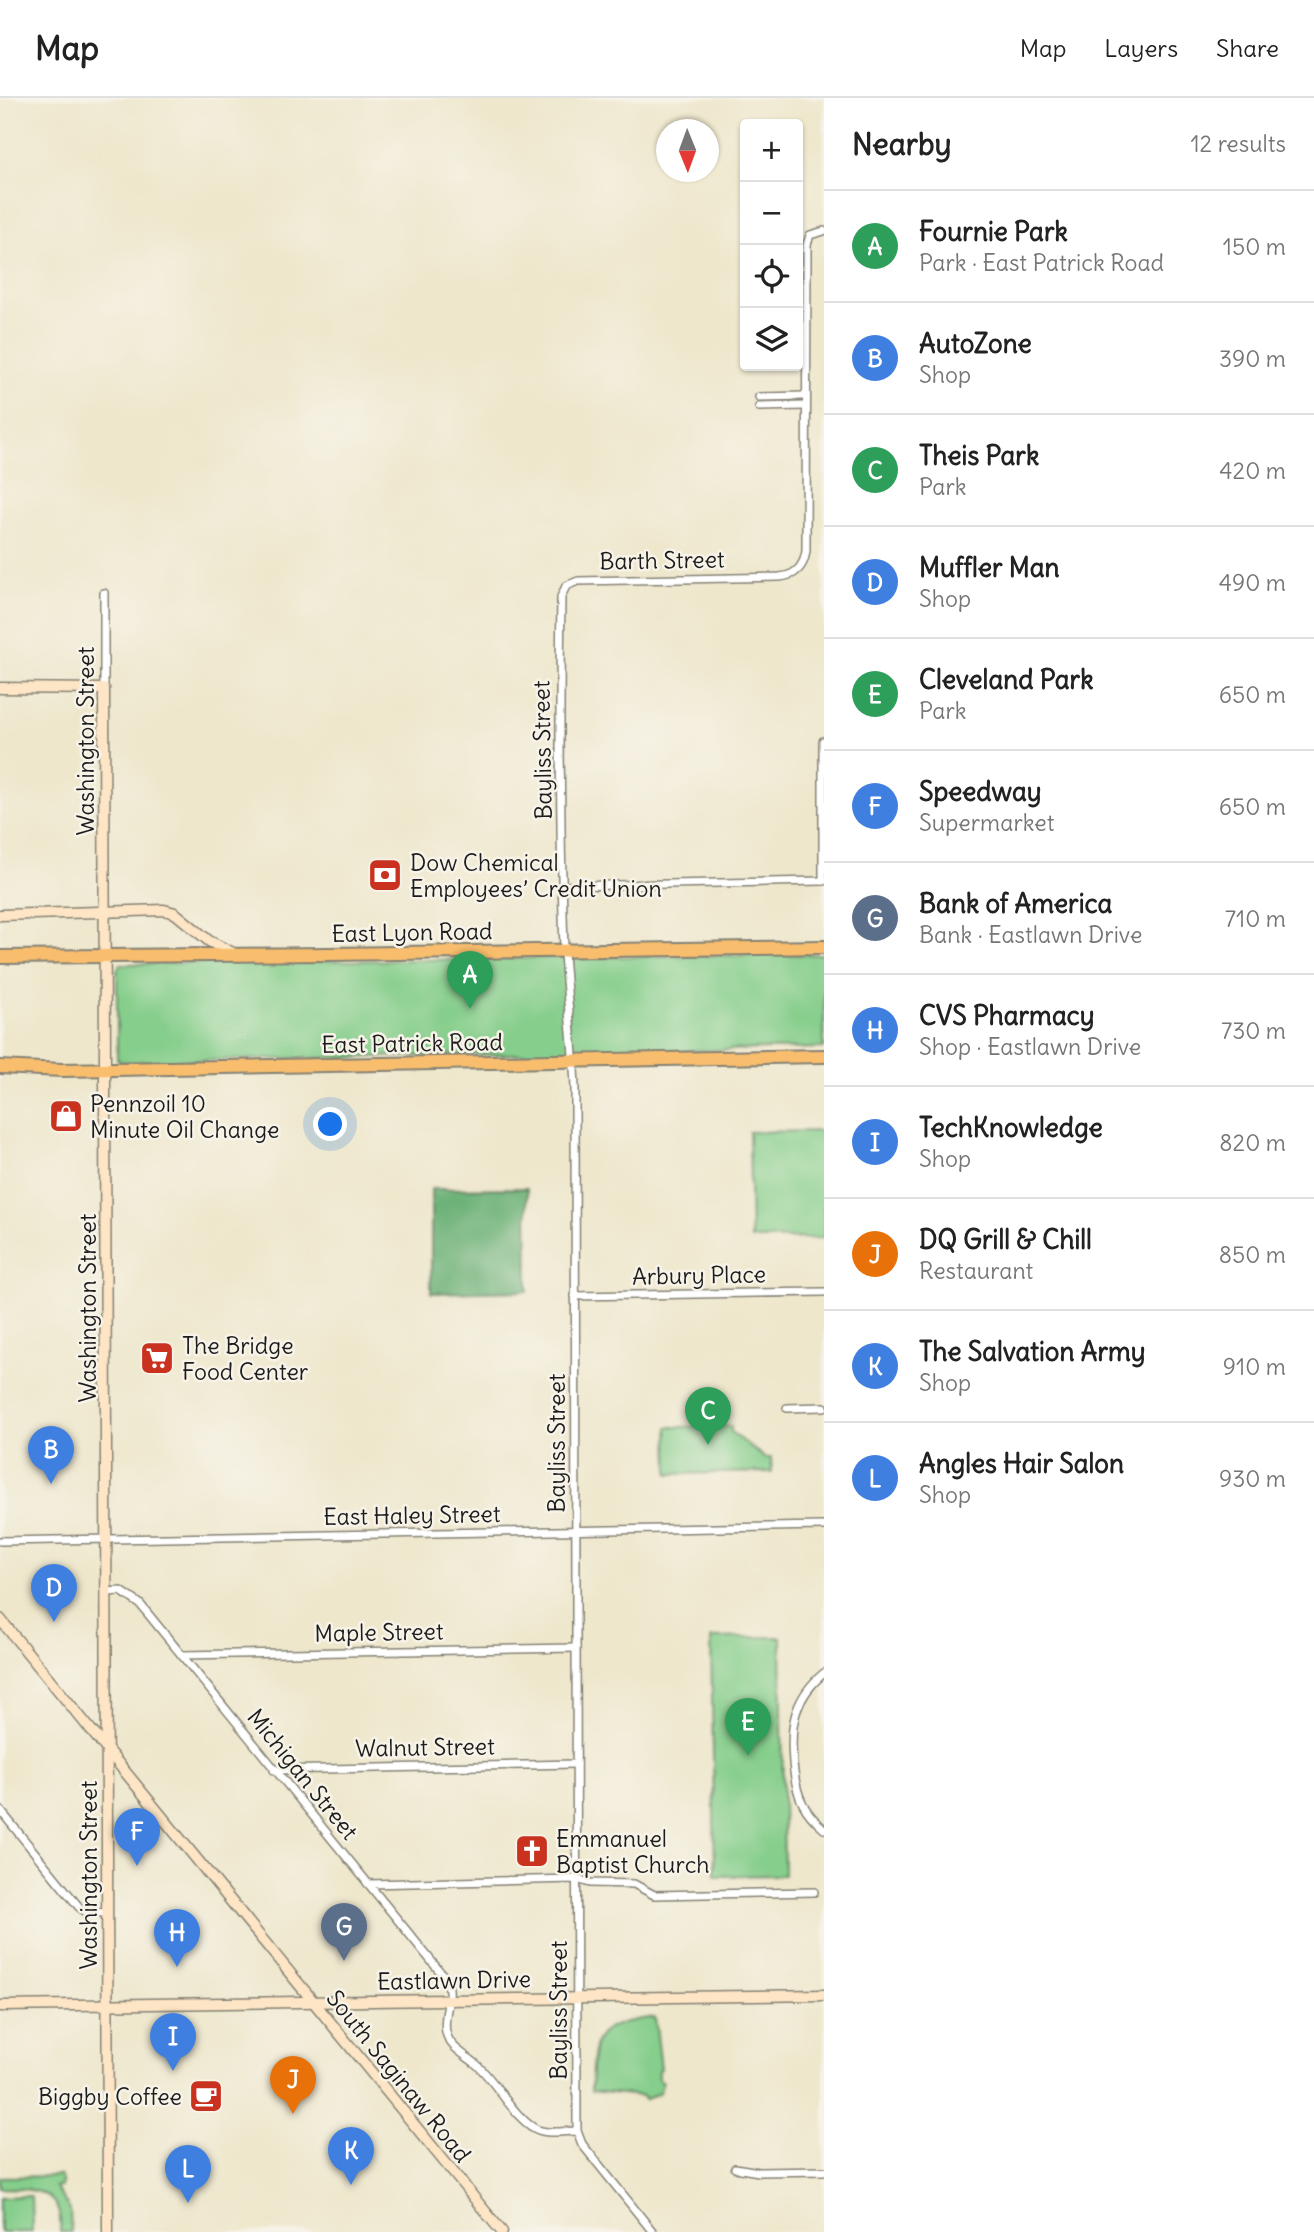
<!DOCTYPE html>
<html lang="en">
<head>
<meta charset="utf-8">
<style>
	:root { --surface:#fff; --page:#f2f2f2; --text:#222; --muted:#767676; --line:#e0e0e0; --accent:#c8321e }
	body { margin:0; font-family:Delius,sans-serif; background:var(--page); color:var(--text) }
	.controls { position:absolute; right:21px; top:21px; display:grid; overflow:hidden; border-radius:7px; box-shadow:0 2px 5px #0004 }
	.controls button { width:63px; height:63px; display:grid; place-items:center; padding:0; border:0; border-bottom:2px solid var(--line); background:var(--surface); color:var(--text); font:35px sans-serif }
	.compass { position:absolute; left:656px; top:21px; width:63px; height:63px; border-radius:50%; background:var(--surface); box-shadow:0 2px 5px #0004; rotate:179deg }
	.you { position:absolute; left:331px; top:1027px; width:24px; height:24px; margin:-18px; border:5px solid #fff; border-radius:50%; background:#1a73e8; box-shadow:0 0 0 10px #1a73e833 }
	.badge { display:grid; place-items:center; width:46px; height:46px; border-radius:50%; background:var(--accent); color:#fff; font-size:23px; font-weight:700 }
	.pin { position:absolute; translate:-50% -58px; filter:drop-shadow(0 2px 4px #0008) }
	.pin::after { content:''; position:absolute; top:37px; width:24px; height:21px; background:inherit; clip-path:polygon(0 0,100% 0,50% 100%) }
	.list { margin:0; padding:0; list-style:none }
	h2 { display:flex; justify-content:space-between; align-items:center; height:91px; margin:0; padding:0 28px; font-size:30px }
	h2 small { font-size:23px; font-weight:400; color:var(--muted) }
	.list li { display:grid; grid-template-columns:46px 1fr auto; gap:21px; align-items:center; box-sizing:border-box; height:112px; padding:0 28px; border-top:2px solid var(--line) }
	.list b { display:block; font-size:26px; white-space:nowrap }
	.list p { margin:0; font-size:23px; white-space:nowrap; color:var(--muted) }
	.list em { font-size:23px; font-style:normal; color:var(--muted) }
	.icon { flex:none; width:38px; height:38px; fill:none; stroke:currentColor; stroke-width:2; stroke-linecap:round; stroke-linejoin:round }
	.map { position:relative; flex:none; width:824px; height:2134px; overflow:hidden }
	header { display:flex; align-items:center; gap:42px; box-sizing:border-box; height:98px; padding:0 35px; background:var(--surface); border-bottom:2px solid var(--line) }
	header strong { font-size:33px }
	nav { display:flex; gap:38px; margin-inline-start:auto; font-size:24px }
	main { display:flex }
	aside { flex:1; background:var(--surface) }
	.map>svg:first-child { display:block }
	.green { fill:#85ce8b; stroke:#507554; stroke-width:2 }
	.forest { fill:#6cb177; stroke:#44664a; stroke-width:2 }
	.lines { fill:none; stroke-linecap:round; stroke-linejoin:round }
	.street-casing { stroke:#858274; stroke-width:10 }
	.secondary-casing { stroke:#858274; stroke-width:13 }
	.highway-casing { stroke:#858274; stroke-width:16 }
	.street { stroke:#fff; stroke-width:7 }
	.secondary { stroke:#fde5c5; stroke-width:10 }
	.highway { stroke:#f9be6d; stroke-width:12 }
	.labels { text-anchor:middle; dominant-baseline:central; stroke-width:5; stroke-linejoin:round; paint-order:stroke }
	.street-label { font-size:23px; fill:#1c1c1c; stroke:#f7f3e8 }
	.poi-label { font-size:23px; fill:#1c1c1c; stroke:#f7f3e8; text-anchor:start }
</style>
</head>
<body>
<header>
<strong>Map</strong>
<nav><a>Map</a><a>Layers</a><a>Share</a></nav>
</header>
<main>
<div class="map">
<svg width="824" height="2134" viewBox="0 0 824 2134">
	<rect width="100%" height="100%" fill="#f7f3e8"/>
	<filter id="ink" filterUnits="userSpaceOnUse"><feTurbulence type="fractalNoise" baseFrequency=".0143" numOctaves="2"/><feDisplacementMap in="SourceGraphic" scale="14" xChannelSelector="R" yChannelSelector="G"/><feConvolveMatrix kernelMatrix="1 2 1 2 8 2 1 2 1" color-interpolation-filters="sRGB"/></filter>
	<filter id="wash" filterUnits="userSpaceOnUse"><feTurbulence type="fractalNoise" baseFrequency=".00686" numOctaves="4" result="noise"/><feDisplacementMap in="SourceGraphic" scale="28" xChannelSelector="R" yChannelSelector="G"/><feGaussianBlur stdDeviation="1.57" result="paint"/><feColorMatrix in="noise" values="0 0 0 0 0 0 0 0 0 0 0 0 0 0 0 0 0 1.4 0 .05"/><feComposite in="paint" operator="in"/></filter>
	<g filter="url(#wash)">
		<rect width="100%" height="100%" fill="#eee7cc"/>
		<g class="green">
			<path d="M824,856V950L121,964L117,961V871L121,866Z"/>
			<path d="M824,1033V1140L751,1141L749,1034Z"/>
			<path d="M731,1328V1334L765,1360H771L772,1374L669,1376L668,1329Z"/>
			<path d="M781,1539L784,1777L715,1778L711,1540Z"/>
			<path d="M655,1919L661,1971L658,1972V1981L662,1984L660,1994L645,2002L643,1998L591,1993C593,1933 594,1928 655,1919Z"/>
			<path d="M61,2078V2089H55L70,2112L71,2134H60C64,2092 33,2090 0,2090V2079Z"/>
			<path d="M31,2098L32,2134H0V2099Z"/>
		</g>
		<path class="forest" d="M527,1090L528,1193L431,1195V1091Z"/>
	</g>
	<g filter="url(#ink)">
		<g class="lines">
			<g class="street-casing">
				<g id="street">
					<path d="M759,299L806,298"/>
					<path d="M759,309L806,308"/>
					<path d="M104,495V591"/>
					<path d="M823,643V783"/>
					<path d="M564,788L824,783"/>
					<path d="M575,1198L824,1194"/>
					<path d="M787,1310L824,1309"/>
					<path d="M0,1443L824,1428"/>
					<path d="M107,1494L121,1493L140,1506L446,1881C455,1898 442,1915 446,1934C449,1949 464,1956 475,1965C495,1982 513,2018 534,2030C546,2037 564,2033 577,2033"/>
					<path d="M182,1557L576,1550"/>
					<path d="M824,1575C812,1585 801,1599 796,1615C789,1637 792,1686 803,1706C808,1716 816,1724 824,1731"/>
					<path d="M274,1672L576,1666"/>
					<path d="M0,1712L79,1809L86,1814L107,1815"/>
					<path d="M368,1786L576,1781L590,1785L634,1786L654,1797L814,1794"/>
					<path d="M735,2070L759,2074L824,2073"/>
					<path d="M653,2134L582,2046L577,2033L575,992C574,945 566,899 564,853C560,735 559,617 561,499L566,488L578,483L779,479C795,478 804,469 806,453L807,147L810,137L824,133"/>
				</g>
			</g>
			<g class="secondary-casing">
				<g id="secondary">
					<path d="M0,590L104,591L108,2134"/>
					<path d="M0,817L164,812L175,815L209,843L233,855"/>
					<path d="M0,1521L502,2134"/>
					<path d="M0,1908L824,1897"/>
				</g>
			</g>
			<g class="highway-casing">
				<g id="highway">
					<path d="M0,859L329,856L824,849"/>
					<path d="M0,969L62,972L824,958"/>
				</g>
			</g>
			<use href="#street" class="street"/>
			<use href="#secondary" class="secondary"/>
			<use href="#highway" class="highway"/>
		</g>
	</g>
	<defs>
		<g id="bank-square" transform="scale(1.75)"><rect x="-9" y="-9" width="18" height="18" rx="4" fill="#c8321e" stroke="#f7f3e8"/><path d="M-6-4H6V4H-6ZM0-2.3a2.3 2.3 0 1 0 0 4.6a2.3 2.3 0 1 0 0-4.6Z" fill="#fff"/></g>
		<g id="shop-square" transform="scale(1.75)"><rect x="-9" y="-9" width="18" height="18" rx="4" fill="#c8321e" stroke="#f7f3e8"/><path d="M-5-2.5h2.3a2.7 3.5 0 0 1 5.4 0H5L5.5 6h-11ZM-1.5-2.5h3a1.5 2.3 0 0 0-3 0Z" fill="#fff"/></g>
		<g id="supermarket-square" transform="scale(1.75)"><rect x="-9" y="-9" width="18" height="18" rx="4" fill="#c8321e" stroke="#f7f3e8"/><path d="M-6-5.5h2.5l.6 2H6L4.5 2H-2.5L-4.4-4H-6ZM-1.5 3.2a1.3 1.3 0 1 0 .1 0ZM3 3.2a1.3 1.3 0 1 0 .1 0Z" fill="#fff"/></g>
		<g id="church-square" transform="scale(1.75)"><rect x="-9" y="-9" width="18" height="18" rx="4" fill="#c8321e" stroke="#f7f3e8"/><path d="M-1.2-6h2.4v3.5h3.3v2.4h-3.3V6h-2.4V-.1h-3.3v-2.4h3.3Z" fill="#fff"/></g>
		<g id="cafe-square" transform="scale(1.75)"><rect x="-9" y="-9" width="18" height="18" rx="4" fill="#c8321e" stroke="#f7f3e8"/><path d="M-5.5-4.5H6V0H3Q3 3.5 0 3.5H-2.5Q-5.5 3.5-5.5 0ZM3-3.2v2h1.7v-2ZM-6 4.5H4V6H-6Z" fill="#fff"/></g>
	</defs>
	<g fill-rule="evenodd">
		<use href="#bank-square" x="385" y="777"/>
		<use href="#shop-square" x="66" y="1018"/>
		<use href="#supermarket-square" x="157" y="1260"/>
		<use href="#church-square" x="532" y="1753"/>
		<use href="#cafe-square" x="206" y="1998"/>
	</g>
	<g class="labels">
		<g class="street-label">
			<text transform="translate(662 462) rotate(-1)">Barth Street</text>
			<text transform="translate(85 643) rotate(-90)">Washington Street</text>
			<text transform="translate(542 652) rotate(-91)">Bayliss Street</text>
			<text transform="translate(412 834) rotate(-1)">East Lyon Road</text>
			<text transform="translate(412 945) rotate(-1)">East Patrick Road</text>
			<text transform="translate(699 1177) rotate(-1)">Arbury Place</text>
			<text transform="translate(87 1210) rotate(-90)">Washington Street</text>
			<text transform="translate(556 1345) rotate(-90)">Bayliss Street</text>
			<text transform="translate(412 1417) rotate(-1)">East Haley Street</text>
			<text transform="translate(379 1534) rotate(-1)">Maple Street</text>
			<text transform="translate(425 1649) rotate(-1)">Walnut Street</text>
			<text transform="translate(303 1676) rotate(51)">Michigan Street</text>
			<text transform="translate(88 1777) rotate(-90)">Washington Street</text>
			<text transform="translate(454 1882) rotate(-1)">Eastlawn Drive</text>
			<text transform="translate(558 1912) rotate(-90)">Bayliss Street</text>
			<text transform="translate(399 1978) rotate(51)">South Saginaw Road</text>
		</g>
		<g class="poi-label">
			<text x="410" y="764">Dow Chemical<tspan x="410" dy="26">Employees’ Credit Union</tspan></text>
			<text x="90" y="1005">Pennzoil 10<tspan x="90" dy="26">Minute Oil Change</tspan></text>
			<text x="182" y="1247">The Bridge<tspan x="182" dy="26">Food Center</tspan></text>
			<text x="556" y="1740">Emmanuel<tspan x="556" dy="26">Baptist Church</tspan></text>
			<text x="182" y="1998" text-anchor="end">Biggby Coffee</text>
		</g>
	</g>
</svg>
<div class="controls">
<button>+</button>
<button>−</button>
<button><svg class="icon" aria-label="locate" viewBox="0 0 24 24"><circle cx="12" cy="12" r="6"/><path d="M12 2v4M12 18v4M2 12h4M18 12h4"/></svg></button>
<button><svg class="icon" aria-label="layers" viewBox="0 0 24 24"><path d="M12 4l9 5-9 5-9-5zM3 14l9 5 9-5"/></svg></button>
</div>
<svg class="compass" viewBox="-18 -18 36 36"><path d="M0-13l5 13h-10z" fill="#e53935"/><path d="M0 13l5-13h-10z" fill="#767676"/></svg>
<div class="you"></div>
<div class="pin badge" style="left:470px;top:911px;background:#2e9e5b">A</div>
<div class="pin badge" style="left:51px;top:1386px;background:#3f7fe0">B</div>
<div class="pin badge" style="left:708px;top:1347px;background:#2e9e5b">C</div>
<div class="pin badge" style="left:54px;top:1524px;background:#3f7fe0">D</div>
<div class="pin badge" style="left:748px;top:1658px;background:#2e9e5b">E</div>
<div class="pin badge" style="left:137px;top:1768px;background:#3f7fe0">F</div>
<div class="pin badge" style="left:344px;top:1863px;background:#5c6f8a">G</div>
<div class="pin badge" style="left:177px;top:1869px;background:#3f7fe0">H</div>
<div class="pin badge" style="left:173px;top:1973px;background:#3f7fe0">I</div>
<div class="pin badge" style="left:293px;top:2016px;background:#e8710a">J</div>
<div class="pin badge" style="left:351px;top:2087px;background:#3f7fe0">K</div>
<div class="pin badge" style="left:188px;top:2105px;background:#3f7fe0">L</div>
</div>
<aside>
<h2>Nearby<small>12 results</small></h2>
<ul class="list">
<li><span class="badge" style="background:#2e9e5b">A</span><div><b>Fournie Park</b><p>Park · East Patrick Road</p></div><em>150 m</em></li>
<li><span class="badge" style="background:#3f7fe0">B</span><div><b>AutoZone</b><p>Shop</p></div><em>390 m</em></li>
<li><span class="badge" style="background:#2e9e5b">C</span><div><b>Theis Park</b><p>Park</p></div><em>420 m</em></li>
<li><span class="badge" style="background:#3f7fe0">D</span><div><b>Muffler Man</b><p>Shop</p></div><em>490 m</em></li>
<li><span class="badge" style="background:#2e9e5b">E</span><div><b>Cleveland Park</b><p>Park</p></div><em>650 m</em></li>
<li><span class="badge" style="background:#3f7fe0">F</span><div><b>Speedway</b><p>Supermarket</p></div><em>650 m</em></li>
<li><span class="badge" style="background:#5c6f8a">G</span><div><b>Bank of America</b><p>Bank · Eastlawn Drive</p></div><em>710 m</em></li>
<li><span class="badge" style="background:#3f7fe0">H</span><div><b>CVS Pharmacy</b><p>Shop · Eastlawn Drive</p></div><em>730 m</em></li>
<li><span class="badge" style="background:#3f7fe0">I</span><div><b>TechKnowledge</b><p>Shop</p></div><em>820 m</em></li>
<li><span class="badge" style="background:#e8710a">J</span><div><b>DQ Grill &amp; Chill</b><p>Restaurant</p></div><em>850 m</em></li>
<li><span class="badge" style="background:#3f7fe0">K</span><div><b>The Salvation Army</b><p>Shop</p></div><em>910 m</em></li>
<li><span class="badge" style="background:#3f7fe0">L</span><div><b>Angles Hair Salon</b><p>Shop</p></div><em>930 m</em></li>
</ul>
</aside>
</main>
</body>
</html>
